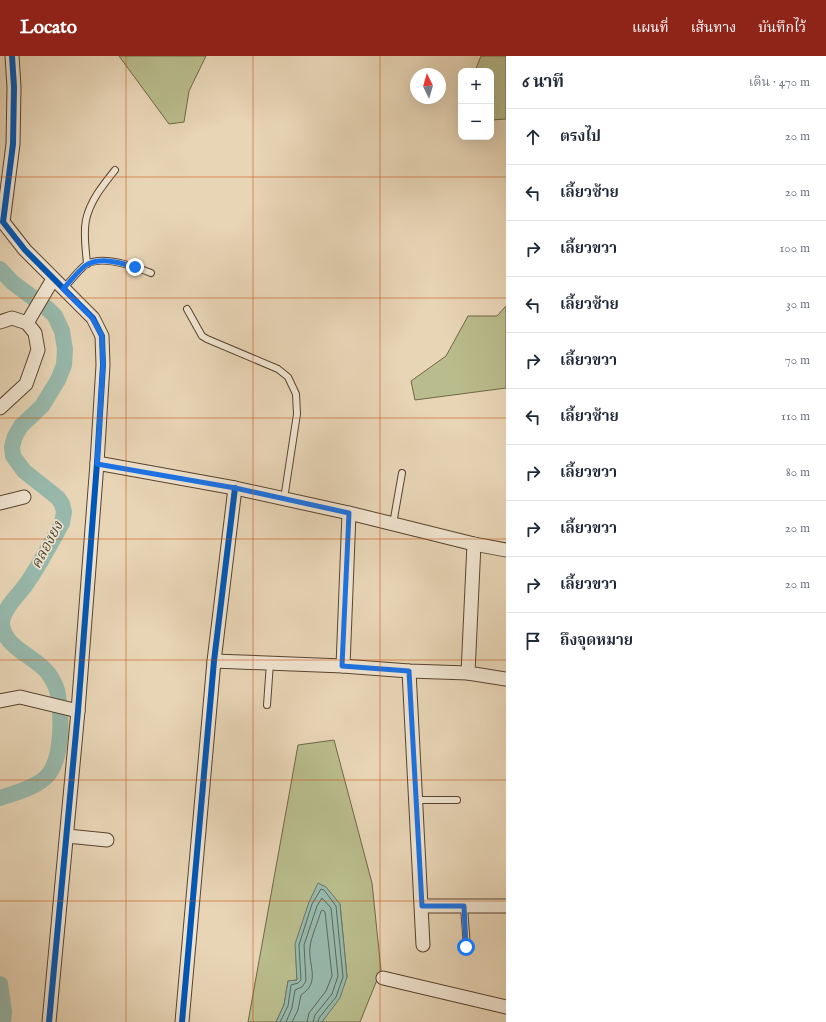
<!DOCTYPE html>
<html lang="th">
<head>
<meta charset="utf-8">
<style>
	:root { --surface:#fff; --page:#f6f6f7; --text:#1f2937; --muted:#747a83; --line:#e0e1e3; --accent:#8f2418 }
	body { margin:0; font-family:"IM FELL English","Noto Serif Thai",serif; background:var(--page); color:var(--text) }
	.controls { position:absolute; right:12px; top:12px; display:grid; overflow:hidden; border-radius:8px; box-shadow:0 4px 16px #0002 }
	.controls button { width:36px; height:36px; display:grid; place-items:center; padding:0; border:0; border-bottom:1px solid var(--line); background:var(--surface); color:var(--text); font:20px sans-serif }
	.compass { position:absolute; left:410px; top:12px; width:36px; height:36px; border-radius:50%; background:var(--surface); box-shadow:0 4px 16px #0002; rotate:355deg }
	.stop { position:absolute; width:12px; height:12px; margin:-9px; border:3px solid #1a73e8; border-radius:50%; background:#fff }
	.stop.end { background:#1a73e8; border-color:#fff; box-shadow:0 1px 4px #0008 }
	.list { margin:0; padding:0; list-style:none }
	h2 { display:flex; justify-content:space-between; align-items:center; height:52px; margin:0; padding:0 16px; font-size:17px }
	h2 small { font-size:13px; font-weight:400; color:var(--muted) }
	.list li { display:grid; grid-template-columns:26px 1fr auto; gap:12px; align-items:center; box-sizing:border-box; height:56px; padding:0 16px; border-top:1px solid var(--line) }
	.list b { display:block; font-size:15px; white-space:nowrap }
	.list em { font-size:13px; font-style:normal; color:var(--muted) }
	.icon { flex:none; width:22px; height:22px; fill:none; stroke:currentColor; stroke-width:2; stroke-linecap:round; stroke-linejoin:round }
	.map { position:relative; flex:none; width:506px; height:966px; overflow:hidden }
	header { display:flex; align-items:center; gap:24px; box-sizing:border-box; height:56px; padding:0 20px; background:var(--accent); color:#fff }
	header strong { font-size:19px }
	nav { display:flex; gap:22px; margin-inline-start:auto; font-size:14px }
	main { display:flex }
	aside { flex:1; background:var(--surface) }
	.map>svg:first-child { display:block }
	.green { fill:#b9bc8c; stroke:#706746 }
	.water { fill:#97b9ac; stroke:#6b7667 }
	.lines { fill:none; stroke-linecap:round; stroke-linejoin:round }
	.shore { stroke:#606656; stroke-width:1 }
	.canal { stroke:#97b9ac; stroke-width:16 }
	.lane-casing { stroke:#58432e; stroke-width:8 }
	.street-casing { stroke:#58432e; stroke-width:15 }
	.lane { stroke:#f0e4d0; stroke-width:6 }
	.street { stroke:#f0e4d0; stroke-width:13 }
	.cycleway-casing { stroke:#f0e4d0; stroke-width:8 }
	.cycleway { stroke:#0057b8; stroke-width:6 }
	.route { stroke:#1a73e8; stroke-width:5 }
	.grid { fill:none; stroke:#cb4e0a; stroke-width:1; stroke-opacity:0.55 }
	.labels { text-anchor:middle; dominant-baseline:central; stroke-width:3.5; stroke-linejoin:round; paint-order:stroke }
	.water-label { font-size:15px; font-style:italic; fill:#4f4c3c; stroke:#f0e4d0 }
</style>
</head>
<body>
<header>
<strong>Locato</strong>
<nav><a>แผนที่</a><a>เส้นทาง</a><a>บันทึกไว้</a></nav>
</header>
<main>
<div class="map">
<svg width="506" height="966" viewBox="0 0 506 966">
	<rect width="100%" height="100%" fill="#e8d5b6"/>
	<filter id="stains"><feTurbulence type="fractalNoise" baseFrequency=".005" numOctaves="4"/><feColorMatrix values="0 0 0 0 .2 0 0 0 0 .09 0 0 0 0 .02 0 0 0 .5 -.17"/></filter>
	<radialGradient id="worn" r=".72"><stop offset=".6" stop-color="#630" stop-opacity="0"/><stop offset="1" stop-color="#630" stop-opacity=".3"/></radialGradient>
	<g class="green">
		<path d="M119,0H206L189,35L184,66L169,68Z"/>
		<path d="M481,0H506V63L491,64V15H475Z"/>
		<path d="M506,250V332L415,344L411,325L446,300L468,260H497Z"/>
		<path d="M334,684L372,827L381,914L360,966H322L347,921L340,848L296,902L297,924L288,925L284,949L276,966H248L298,689Z"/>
	</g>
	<path class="water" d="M318,827L326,831L340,848L347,921L340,942L322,966H276L284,949L288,925L297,924L295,888L309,846Z"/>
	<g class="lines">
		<g class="shore">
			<path d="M280,966L288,950L291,929L298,927L301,924L299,889L312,848L321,833L324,834L336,850L343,921L336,941L319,962L318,966"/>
			<path d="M286,966L292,952L295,934L302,931L306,925L304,889L317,850L322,842L331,852L338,920L332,938L315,959L313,966"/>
			<path d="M292,966L298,954L301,939C321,926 308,910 310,891C311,881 318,866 321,855L323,854L325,856L332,920L326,935L309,957L307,966"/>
		</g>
		<g class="canal">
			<path d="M0,213L12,226L48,253L55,260L62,275L65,293L64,309L58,324L42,350L21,370L15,380L12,391L13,400L24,415L58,442L62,448L64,456L62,467C51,487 40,508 27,527C21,536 12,544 7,553C4,558 2,562 2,568C4,592 35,600 48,617C53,624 57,631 58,639C62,661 63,708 44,723C33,732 13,738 0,742"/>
			<path d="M0,928L4,956L3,966"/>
		</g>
		<g class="lane-casing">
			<g id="lane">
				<path d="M87,208C86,194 83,178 86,164C90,145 103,129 115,114"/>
				<path d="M63,233C69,227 81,211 87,208C103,199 136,211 151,217"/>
				<path d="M187,253L202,280L207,283L278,313L288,321L296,338L297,358L284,443"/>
				<path d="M393,468L402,417"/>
				<path d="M267,649L270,607"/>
				<path d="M416,744H457"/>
				<path d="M464,851L467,891"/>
			</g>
		</g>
		<g class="street-casing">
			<g id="street">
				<path d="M12,0L14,31L13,88L3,166L25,194L93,262L102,280L103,309L97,407L78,655L49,966"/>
				<path d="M0,266L12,262L27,267L35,277L38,294L26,328L0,352"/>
				<path d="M27,267L53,223"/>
				<path d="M97,407L235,432L349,457L474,488L506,494"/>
				<path d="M0,447L24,441"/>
				<path d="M474,488L468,617L506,623"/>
				<path d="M214,605L343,610L409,615L468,617"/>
				<path d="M343,610L349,457"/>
				<path d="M409,615L423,889"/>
				<path d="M0,645L20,641L78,655"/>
				<path d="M67,780L107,784"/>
				<path d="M422,850H506"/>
				<path d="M383,922L506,951"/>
				<path d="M182,966L214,605L235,432"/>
			</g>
		</g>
		<use href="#lane" class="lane"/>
		<use href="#street" class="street"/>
		<g class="cycleway-casing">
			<g id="cycleway">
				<path d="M12,0L14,31L13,88L3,166L25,194L93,262L102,280L103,309L97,407L78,655L49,966"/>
				<path d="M182,966L214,605L235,432"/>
			</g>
		</g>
		<use href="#cycleway" class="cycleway"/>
	</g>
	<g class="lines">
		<path class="route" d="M135,211C121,207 102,201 88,208C82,210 69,227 63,233L92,262L102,280L103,309L97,408L235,432L349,457L342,610L409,615L422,850H464L466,891"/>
	</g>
	<path class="grid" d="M126,0V966M253,0V966M380,0V966M0,121H506M0,242H506M0,362H506M0,483H506M0,604H506M0,724H506M0,845H506"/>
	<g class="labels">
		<g class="water-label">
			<text transform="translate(47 489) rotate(-62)">คลองยง</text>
		</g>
	</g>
	<rect width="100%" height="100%" filter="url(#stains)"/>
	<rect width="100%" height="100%" fill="url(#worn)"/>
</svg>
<div class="controls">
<button>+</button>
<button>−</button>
</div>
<svg class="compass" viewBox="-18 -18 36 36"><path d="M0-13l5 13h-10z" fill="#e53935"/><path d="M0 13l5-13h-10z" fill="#747a83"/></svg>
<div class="stop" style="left:466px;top:891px"></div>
<div class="stop end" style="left:135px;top:211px"></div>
</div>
<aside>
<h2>6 นาที<small>เดิน · 470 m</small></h2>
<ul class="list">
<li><svg class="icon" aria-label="ahead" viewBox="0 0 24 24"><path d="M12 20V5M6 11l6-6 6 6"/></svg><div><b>ตรงไป</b></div><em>20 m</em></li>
<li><svg class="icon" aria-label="left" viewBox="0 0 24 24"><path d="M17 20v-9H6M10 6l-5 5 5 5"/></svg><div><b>เลี้ยวซ้าย</b></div><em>20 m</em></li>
<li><svg class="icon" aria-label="right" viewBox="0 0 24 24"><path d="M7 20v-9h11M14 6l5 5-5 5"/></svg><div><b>เลี้ยวขวา</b></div><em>100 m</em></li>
<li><svg class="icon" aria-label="left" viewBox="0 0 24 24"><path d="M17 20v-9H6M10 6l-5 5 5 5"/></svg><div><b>เลี้ยวซ้าย</b></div><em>30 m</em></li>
<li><svg class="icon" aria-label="right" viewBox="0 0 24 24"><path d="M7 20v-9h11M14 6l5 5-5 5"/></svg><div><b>เลี้ยวขวา</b></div><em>70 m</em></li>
<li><svg class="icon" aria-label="left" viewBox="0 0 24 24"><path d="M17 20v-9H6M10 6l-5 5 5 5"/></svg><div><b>เลี้ยวซ้าย</b></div><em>110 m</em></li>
<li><svg class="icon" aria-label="right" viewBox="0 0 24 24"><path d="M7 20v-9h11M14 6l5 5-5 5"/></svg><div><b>เลี้ยวขวา</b></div><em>80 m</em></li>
<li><svg class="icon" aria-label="right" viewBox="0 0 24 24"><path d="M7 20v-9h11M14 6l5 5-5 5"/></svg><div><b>เลี้ยวขวา</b></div><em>20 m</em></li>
<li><svg class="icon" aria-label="right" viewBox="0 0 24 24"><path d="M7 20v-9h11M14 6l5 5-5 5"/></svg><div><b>เลี้ยวขวา</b></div><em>20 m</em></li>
<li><svg class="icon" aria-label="arrive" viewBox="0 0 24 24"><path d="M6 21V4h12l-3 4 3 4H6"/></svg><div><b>ถึงจุดหมาย</b></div></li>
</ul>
</aside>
</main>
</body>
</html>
